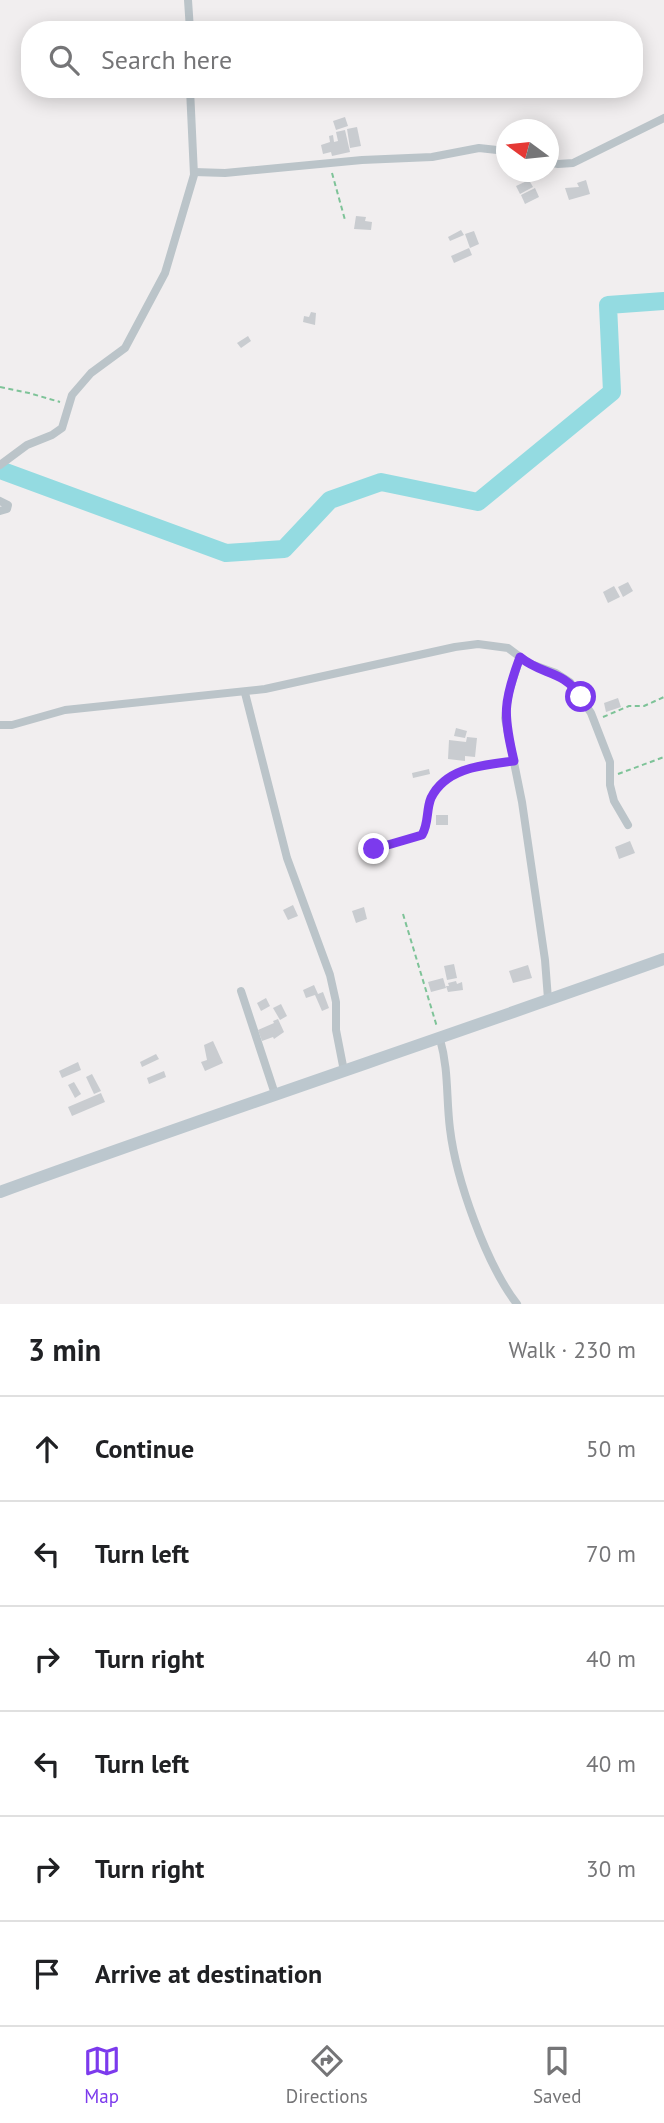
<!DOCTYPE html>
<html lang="en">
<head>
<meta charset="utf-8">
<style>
	:root { --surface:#fff; --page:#f6f6f6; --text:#202124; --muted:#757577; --line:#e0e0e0; --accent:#7c3aed }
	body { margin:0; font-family:"PT Sans",sans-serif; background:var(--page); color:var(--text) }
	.compass { position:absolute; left:496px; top:119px; width:63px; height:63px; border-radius:50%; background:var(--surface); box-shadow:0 4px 18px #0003; rotate:285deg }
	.stop { position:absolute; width:21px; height:21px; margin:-16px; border:5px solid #7c3aed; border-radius:50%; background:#fff }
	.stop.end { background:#7c3aed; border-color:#fff; box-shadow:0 2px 7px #0008 }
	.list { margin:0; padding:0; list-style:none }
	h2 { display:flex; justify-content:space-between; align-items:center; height:91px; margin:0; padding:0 28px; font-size:30px }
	h2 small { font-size:23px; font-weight:400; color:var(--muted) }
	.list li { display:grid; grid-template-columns:46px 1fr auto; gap:21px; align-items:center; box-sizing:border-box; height:105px; padding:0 28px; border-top:2px solid var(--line) }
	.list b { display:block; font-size:26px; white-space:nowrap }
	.list em { font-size:23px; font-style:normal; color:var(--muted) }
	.icon { flex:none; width:38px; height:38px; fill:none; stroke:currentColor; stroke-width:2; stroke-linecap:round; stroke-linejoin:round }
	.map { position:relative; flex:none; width:664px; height:1304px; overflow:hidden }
	.search { position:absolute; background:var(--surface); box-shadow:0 4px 18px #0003; left:21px; right:21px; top:21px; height:77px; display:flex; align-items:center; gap:18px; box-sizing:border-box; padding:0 24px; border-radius:28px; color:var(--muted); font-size:26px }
	.sheet { height:721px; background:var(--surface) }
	nav { display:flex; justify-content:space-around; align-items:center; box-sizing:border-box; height:98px; border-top:2px solid var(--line); background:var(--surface); font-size:19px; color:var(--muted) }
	nav a { display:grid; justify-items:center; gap:4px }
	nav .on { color:var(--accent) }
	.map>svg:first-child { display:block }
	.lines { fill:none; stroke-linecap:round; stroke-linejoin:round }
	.river { stroke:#94dbe1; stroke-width:18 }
	.building { fill:#c9ccd0 }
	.path { stroke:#7ec398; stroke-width:2; stroke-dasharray:5 3.5; stroke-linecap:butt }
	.street { stroke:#bbc4c9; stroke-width:8 }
	.secondary { stroke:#bcc7ce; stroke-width:12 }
	.route { stroke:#7c3aed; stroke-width:9 }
</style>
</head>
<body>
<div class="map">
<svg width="664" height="1304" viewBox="0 0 664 1304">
	<rect width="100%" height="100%" fill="#f1eeef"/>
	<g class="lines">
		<path class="river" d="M0,470L226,553L284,549L330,500L381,482L478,502L612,392L608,305L664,301"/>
	</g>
	<g class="building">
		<path d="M345,117L348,126L336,130L333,121Z"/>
		<path d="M357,127L361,146L350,148L347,129Z"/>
		<path d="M345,130L350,152L332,156L331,152L323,154L321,145L330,142L329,136L333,135L334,142L338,141L336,132Z"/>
		<path d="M529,180L533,187L520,194L516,186Z"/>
		<path d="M586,180L590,194L569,200L565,188L579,187L577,183Z"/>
		<path d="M535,188L539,197L525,204L521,195Z"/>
		<path d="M356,216L366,217L365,221L372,222L371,230L354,229Z"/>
		<path d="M461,230L464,235L450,241L448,237Z"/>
		<path d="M474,231L479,244L470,248L465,234Z"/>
		<path d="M469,248L472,255L454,263L451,256Z"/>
		<path d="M311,312L316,313L315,325L303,322L304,316L309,317Z"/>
		<path d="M248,336L251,341L241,348L237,343Z"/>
		<path d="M628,582L633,591L623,597L618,587Z"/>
		<path d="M614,586L620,597L608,603L603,592Z"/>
		<path d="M618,698L621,707L606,712L604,703Z"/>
		<path d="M456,728L467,731L465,738L454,736Z"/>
		<path d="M467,737L477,738L475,757L465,756V761L448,759L449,740L466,742Z"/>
		<path d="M429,769L430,774L413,778L412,773Z"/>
		<rect x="436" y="815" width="12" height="10"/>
		<path d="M630,841L635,853L619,859L615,847Z"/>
		<path d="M293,905L298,916L288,920L283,910Z"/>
		<path d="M364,907L367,919L356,923L352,911Z"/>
		<path d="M454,964L457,978L447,980L444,966Z"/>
		<path d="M528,965L532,978L513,983L509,971Z"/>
		<path d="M443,978L446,988L431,992L428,982Z"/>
		<path d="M456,981L457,984L462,982L463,990L448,992L446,986H449L448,983Z"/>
		<path d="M314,985L318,994L323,992L329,1008L322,1011L315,995L306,998L303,990Z"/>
		<path d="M266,998L270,1006L261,1011L257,1003Z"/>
		<path d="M281,1004L287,1016L280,1020L273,1008Z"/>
		<path d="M278,1019L284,1032L274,1039L273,1037L262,1041L258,1030L274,1023L273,1021Z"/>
		<path d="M213,1041L223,1063L205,1071L201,1062L207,1060L204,1045Z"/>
		<path d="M156,1054L159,1059L142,1067L140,1062Z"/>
		<path d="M78,1062L81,1070L62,1078L59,1071Z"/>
		<path d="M164,1071L166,1077L149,1084L147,1078Z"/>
		<path d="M92,1074L101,1091L94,1094L86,1077Z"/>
		<path d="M74,1082L81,1094L75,1098L68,1085Z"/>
		<path d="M101,1093L105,1102L72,1116L68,1107Z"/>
	</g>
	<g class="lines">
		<g class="path">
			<path d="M332,173L345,220"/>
			<path d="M0,387L29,393L60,402"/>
			<path d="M603,717L629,706H644L664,697"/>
			<path d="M618,774L664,757"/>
			<path d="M374,849L422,835C429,824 427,814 430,802C439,770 479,766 506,762"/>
			<path d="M403,914L437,1027"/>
		</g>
		<g class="street">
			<path d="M188,0L190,30"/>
			<path d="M548,162L558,164L573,163L664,118"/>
			<path d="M194,172L225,173L362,160L432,157L479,148L506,151"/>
			<path d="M0,465L27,445L52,435L62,428L72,395L91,373L125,348L165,273L194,175L190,89"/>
			<path d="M0,501L8,505L7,509L0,511"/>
			<path d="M520,657L509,692L505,718L522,802L545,960L548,999"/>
			<path d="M245,693L287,858L330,975L336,1002V1030L344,1071"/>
			<path d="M0,725H12L65,710L265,689L455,647L478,644L508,648L528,663L556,673L570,682L591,713L610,762V785L614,801L628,825"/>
			<path d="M241,991L275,1094"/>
			<path d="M440,1039C449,1071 446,1097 450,1129C456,1179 486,1264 517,1304"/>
		</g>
		<path class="secondary" d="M0,1192C220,1112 443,1038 664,959"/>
	</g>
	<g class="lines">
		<path class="route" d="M374,849L422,835C429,823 426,810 431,798C446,767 484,765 514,761C503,714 503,703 520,657C543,676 562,669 581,697"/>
	</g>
</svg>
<svg class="compass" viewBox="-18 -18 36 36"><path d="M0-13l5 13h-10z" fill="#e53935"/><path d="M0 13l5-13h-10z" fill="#757577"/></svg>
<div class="stop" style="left:581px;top:697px"></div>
<div class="stop end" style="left:374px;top:849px"></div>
<div class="search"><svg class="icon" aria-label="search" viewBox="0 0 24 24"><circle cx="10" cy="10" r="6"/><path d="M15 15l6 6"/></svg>Search here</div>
</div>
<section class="sheet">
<h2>3 min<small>Walk · 230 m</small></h2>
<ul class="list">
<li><svg class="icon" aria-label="ahead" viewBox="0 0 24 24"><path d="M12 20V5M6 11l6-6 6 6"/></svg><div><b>Continue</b></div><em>50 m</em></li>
<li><svg class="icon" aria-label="left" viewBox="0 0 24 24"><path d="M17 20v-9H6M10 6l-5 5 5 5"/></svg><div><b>Turn left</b></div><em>70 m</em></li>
<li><svg class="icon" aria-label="right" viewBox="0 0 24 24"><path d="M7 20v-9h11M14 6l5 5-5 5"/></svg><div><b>Turn right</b></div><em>40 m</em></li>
<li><svg class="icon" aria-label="left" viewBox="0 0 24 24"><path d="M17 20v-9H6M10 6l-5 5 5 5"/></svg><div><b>Turn left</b></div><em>40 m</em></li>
<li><svg class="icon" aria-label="right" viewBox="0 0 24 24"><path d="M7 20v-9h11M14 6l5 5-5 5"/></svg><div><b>Turn right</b></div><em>30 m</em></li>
<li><svg class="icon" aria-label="arrive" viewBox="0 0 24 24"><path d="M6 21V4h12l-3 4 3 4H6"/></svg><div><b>Arrive at destination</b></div></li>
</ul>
</section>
<nav>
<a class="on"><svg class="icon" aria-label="map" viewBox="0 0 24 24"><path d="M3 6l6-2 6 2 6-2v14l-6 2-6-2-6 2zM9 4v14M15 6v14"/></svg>Map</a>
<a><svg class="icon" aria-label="directions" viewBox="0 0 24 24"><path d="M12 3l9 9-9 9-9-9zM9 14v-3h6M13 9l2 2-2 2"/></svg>Directions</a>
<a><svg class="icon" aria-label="saved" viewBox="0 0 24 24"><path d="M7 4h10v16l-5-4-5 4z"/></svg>Saved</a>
</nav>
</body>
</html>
